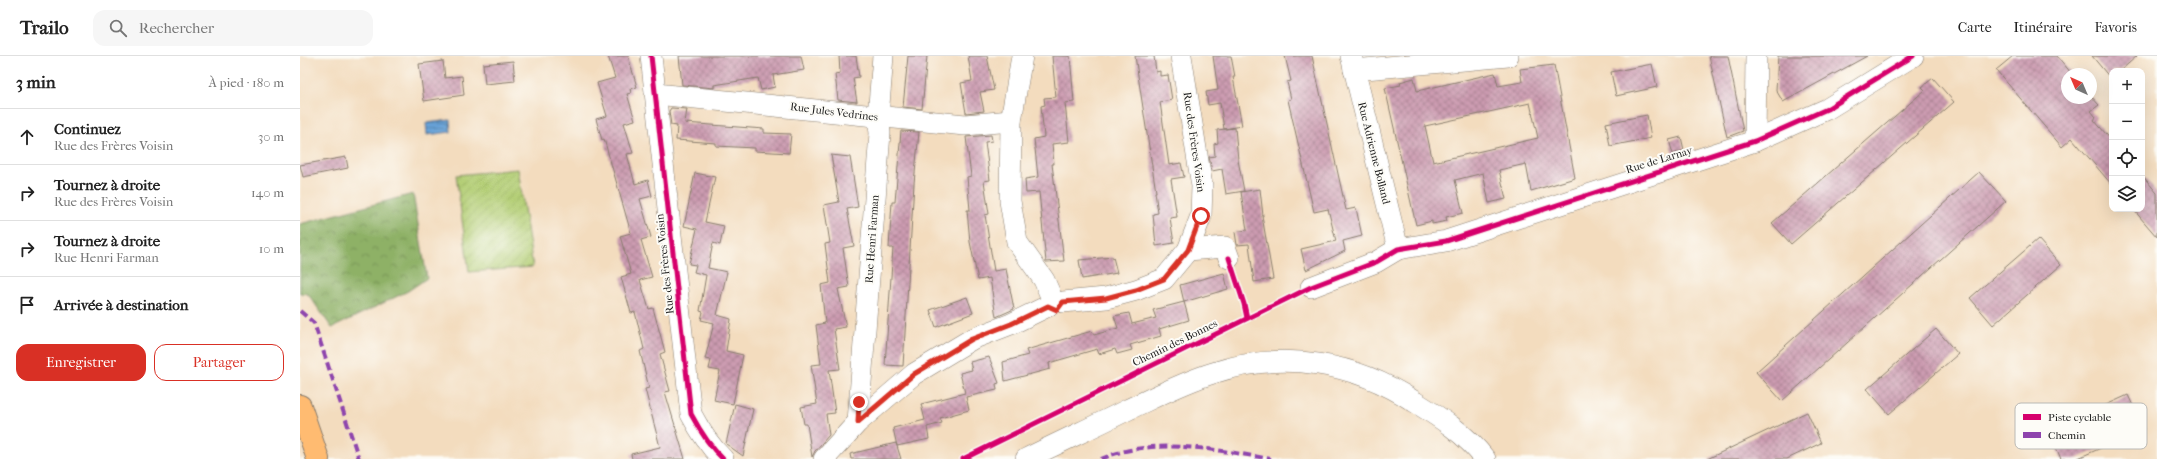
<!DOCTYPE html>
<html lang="fr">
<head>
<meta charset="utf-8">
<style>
	:root { --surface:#fff; --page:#f6f6f6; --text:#222; --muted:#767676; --line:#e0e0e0; --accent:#d93025 }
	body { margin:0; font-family:"IM FELL French Canon",serif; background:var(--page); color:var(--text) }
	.controls { position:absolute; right:12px; top:12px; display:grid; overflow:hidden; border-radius:8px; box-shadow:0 4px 16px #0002 }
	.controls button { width:36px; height:36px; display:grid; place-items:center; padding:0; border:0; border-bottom:1px solid var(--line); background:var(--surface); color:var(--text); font:20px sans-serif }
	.compass { position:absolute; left:1761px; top:12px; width:36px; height:36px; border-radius:50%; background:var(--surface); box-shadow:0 4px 16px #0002; rotate:316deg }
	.stop { position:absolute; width:12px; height:12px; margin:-9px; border:3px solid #d93025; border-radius:50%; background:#fff }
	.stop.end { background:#d93025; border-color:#fff; box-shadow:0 1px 4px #0008 }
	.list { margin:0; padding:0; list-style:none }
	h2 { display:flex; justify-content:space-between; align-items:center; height:52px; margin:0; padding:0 16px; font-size:17px }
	h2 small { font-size:13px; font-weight:400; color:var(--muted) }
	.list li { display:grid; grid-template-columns:26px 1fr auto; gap:12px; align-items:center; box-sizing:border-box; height:56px; padding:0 16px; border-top:1px solid var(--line) }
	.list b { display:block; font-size:15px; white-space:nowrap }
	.list p { margin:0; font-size:13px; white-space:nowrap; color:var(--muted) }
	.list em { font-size:13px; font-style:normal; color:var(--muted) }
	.actions { display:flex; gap:8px; padding:12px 16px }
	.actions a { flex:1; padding:9px 0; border:1px solid var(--accent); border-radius:12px; text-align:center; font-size:14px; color:var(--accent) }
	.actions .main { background:var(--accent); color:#fff }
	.icon { flex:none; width:22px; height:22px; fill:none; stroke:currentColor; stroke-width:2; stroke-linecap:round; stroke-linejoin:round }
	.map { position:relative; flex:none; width:1857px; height:403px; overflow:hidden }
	header { display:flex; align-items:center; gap:24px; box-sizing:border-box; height:56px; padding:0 20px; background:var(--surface); border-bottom:1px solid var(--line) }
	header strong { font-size:19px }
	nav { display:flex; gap:22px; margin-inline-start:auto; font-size:14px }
	.search { width:280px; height:36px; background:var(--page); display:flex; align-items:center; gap:10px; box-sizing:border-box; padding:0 14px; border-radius:12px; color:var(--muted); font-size:15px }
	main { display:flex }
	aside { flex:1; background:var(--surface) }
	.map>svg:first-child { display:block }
	.forest { fill:url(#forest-crowns); stroke:#556641 }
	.garden { fill:url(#garden-furrows); stroke:#687548 }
	.water { fill:url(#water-rules); stroke:#425f7a }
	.building { fill:url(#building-cross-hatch); fill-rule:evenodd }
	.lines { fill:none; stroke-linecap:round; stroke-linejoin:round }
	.minor-casing { stroke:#887c6d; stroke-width:22 }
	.major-casing { stroke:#887c6d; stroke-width:24 }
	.minor { stroke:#fff; stroke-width:21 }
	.major { stroke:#ffbb71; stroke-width:22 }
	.quiet { stroke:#8e44ad; stroke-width:4; stroke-dasharray:8 4; stroke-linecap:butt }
	.cycleway-casing { stroke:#fdfcf7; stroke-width:8 }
	.cycleway { stroke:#d6006c; stroke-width:5 }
	.route { stroke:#d93025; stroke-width:5 }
	.labels { text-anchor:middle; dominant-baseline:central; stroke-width:4; stroke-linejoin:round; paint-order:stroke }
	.street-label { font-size:11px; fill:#1c1c1c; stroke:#fdfcf7 }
	.key { fill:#fdfcf7; stroke:#bab9b5; stroke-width:1 }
	.key-label { font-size:11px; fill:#1c1c1c }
</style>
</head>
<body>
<header>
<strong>Trailo</strong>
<div class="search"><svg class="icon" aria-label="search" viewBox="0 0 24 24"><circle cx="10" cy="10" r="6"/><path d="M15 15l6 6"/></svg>Rechercher</div>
<nav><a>Carte</a><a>Itinéraire</a><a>Favoris</a></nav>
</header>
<main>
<aside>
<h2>3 min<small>À pied · 180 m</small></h2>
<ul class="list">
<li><svg class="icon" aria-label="ahead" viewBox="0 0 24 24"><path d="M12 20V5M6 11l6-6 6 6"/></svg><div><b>Continuez</b><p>Rue des Frères Voisin</p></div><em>30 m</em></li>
<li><svg class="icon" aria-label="right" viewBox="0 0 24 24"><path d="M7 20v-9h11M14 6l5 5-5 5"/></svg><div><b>Tournez à droite</b><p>Rue des Frères Voisin</p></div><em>140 m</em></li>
<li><svg class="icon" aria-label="right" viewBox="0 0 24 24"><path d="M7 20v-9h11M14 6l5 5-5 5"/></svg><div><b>Tournez à droite</b><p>Rue Henri Farman</p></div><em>10 m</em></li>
<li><svg class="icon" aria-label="arrive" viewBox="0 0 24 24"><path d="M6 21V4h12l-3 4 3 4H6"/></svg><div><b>Arrivée à destination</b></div></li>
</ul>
<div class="actions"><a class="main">Enregistrer</a><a>Partager</a></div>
</aside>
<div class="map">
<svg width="1857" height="403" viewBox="0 0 1857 403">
	<defs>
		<pattern id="forest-crowns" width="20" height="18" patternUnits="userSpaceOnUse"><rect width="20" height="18" fill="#8eb166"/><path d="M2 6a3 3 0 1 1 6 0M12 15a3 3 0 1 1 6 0" fill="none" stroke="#738f53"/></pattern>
		<pattern id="garden-furrows" width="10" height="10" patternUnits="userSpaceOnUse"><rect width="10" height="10" fill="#b3ce74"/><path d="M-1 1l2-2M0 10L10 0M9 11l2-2" fill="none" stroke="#99b064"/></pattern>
		<pattern id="water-rules" width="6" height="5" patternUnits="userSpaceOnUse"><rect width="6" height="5" fill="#67a2d7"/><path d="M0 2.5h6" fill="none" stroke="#5483ae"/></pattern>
		<pattern id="building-cross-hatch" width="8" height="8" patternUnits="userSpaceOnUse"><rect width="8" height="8" fill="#cc9bb1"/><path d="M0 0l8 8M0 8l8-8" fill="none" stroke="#a57e8f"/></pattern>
	</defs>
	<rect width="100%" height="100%" fill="#fdfcf7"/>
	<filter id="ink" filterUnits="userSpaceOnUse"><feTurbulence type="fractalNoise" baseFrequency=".025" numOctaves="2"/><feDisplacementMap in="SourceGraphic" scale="8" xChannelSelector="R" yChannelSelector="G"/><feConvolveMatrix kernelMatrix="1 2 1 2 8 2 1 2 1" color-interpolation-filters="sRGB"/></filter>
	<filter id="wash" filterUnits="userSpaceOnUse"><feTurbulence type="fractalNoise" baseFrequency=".012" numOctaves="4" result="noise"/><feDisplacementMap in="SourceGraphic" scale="16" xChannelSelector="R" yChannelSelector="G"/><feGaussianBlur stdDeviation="0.9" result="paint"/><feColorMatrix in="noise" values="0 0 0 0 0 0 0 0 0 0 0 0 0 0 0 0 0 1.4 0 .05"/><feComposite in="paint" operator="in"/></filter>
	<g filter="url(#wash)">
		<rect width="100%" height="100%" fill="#f3dcbe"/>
		<path class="forest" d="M113,138L127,222L108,235L32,272L8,238L0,237V168Z"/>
		<path class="garden" d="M218,113L233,211L169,216L156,119Z"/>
		<path class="water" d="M150,64L151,76L127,79L126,67Z"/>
		<g id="blocks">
			<g class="building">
				<path d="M308,0H328L337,31L330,33L331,37L327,38L335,64L324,67L333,97L327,98L335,128L348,124L352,140L340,143L351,181L341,184L352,221L340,224L349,253L353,252L365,296L360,298L370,335L365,336L385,403H332L331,398L360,391L345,333L349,332L340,295L344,293L335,256L331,257L321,221L331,218L320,180L331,177L304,83L302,84L296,63L307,60L297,27L315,22Z"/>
				<path d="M379,0H501L504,14L473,19L475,31L461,34L458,22L414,29V32L382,29Z"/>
				<path d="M539,0H556L559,21L553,22L557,46L538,44L535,18L540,17Z"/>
				<path d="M608,0H627L622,53L603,51Z"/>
				<path d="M668,0H687L694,34L680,36L684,55L666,57L661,27L672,25Z"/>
				<path d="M752,0H770L774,46L765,47L769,86L752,88L754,108H752L764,205L746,206L739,136L726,137L725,123L738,121L734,83L744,81L741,50L745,49L744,42L756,41Z"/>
				<path d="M835,0H854L856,16L860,15V20L868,19L872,44L860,46L869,109L881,107L884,121L871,123L877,161L870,162L874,187L856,190L853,158L858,157L855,136H856Z"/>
				<path d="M913,0H931L935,21H933L942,70L924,73L920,47L908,49L906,36L918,34Z"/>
				<path d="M985,0H1012L1046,154L1056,152L1062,180L1043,185L1045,195L1006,214L1001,193L1036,185L1028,153L1014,156L988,44L991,43L987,26L991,25Z"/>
				<path d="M1409,0H1428L1443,75L1427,81Z"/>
				<path d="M1478,0H1567L1483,46L1476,34Z"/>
				<path d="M1713,0H1757L1772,18H1767V42H1791V40L1799,49L1791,55L1796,61L1794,64L1812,85V129L1772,82L1762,91L1696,14Z"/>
				<path d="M1792,0H1837L1820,15H1812L1811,23Z"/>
				<path d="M143,5L145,22L162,20L164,39L124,45L119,8Z"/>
				<path d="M213,5L215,25L185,28L183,8Z"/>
				<path d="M1352,8L1357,31L1316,40L1311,16Z"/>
				<path d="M1254,9L1275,122L1231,135L1226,108L1199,114L1206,143L1189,147L1183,117L1155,124L1163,157L1146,161L1147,165L1132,168V165L1116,169L1085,32L1101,29L1100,26L1114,22L1117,35L1195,17L1198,30L1222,26L1220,13ZM1230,47L1238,82L1133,106L1125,70Z"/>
				<path d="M1633,22L1654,46L1491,188L1472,167L1625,34L1622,31Z"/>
				<path d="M371,52L387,53L385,67L464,73V77L491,78L489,97L455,95V92L416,90V87L376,84L377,70L371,69L369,55Z"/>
				<path d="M1347,59L1351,82L1310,90L1306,67Z"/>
				<path d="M935,72L938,104L944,135L926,138L922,113L912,115L909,101L915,100L914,88L918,87L917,74Z"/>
				<path d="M601,75L619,76L614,127L603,310L585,309L593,192H589L592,146H595Z"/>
				<path d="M691,79L692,85L685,86L690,124L684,125L689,158L685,159L694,215L706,213L714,253L696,261L690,222L678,224L670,186L667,154H670L667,121L671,120L666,81Z"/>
				<path d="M1381,81L1384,94L1373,98L1369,84Z"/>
				<path d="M531,99L550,101L558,151L547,153L554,190L543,192L549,231L538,233L546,271L534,273L540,313L529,314L535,357L526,358L529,379L515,395L512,401L507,368H504L501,351L517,348L511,309L521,308L516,269L525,267L521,229L530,227L525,188L530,187L524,149L539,146Z"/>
				<path d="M46,101L48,112L3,121L0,109Z"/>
				<path d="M1679,116L1706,145L1482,345L1456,316Z"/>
				<path d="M395,117L415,121L405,166L424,170L420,189L413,187L408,212L427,216L417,259L431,263L426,295L443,299L433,348L414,344L420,315L409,313L411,304L405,303L414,267L401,264L403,256L400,255L406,219L394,216L396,209L389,208L397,173L384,170Z"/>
				<path d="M1842,119L1857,137V181L1833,153H1842Z"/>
				<path d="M960,133L963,160H962L973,223L954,226L949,188L937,189L935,176L947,174L941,136Z"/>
				<path d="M1738,183L1761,209L1693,269L1670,242Z"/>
				<path d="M813,201L817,217L782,223L779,204Z"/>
				<path d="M924,217L928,233L884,246L880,229Z"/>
				<path d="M667,241L673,257L636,271L630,254Z"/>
				<path d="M884,246L889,264L859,273L861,280L830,289L832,294L817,298L815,293L799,298L797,293L749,307L750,313L705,325L703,306L728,299L726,294L792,275L794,279L818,272L814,260L829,257L832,268L856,262L853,254Z"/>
				<path d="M1636,273L1658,298L1589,358L1567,333Z"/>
				<path d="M689,301L699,327L696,328L697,334L666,341L669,354L640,362L642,367L627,371L629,383L597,390L593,372L625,364L621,348L665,337L660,317L672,314L670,306Z"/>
				<path d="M1828,339L1844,373L1776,403H1761L1749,375Z"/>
				<path d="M435,348L453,353L443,400L426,388Z"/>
				<path d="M1507,356L1521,387L1487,403H1407Z"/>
				<path d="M596,387L601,403H551L550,398Z"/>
			</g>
		</g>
	</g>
	<g filter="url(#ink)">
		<use href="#blocks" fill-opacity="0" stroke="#887c6d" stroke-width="1"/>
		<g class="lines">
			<g class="minor-casing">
				<g id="minor">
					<path d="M351,0L391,358C400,375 409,390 423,403"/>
					<path d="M722,0L711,65L710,145L717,186L744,224L750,238"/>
					<path d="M1051,0L1098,193"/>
					<path d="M1054,14L1208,0"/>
					<path d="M356,38L665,69L711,65"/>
					<path d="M1455,85L1456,0"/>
					<path d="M888,194L925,191L929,202"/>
					<path d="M1011,231L1076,206L1098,193L1146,185L1455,85L1527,53L1613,0"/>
					<path d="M763,246L806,242L836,234L864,223L888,194L901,160L902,130L881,0"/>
					<path d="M558,366L580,77L578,61L583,0"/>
					<path d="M524,403L558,366L614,318L672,283L711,268L748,250"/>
					<path d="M726,403C760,386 795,370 829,353C857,340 884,326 913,317C982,294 1055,306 1115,346C1141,362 1167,379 1185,403"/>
				</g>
			</g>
			<g class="major-casing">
				<path id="major" d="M0,350L18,403"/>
			</g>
			<use href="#minor" class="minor"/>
			<use href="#major" class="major"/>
			<g class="quiet">
				<path d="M0,255L14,267L59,403"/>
				<path d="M801,403C854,380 916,394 971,403"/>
			</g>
			<g class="cycleway-casing">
				<g id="cycleway">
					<path d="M351,0L391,358C400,375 409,390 423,403"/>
					<path d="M929,202L944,248L947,262"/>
					<path d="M663,403L1011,231L1076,206L1098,193L1146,185L1455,85L1527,53L1613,0"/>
				</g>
			</g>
			<use href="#cycleway" class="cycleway"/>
		</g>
	</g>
	<g class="lines" filter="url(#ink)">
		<path class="route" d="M559,346L558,366L614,318L672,283L711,268L748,250L757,254L763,246L806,242L836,234L864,223L888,194L901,160"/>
	</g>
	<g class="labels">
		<g class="street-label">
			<text transform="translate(534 56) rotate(7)">Rue Jules Vedrines</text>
			<text transform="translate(894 86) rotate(82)">Rue des Frères Voisin</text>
			<text transform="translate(1074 97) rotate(76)">Rue Adrienne Bolland</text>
			<text transform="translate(1359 104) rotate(-17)">Rue de Larnay</text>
			<text transform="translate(572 183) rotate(-86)">Rue Henri Farman</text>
			<text transform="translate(365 208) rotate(-96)">Rue des Frères Voisin</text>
			<text transform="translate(875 287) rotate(-26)">Chemin des Bonnes</text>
		</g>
	</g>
	<rect x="1715" y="347" width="132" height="46" rx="6" class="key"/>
	<rect x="1723" y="358" width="18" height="6" fill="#d6006c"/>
	<rect x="1723" y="376" width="18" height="6" fill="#8e44ad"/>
	<g class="key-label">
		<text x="1748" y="365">Piste cyclable</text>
		<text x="1748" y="383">Chemin</text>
	</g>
</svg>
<div class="controls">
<button>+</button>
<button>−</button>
<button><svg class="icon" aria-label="locate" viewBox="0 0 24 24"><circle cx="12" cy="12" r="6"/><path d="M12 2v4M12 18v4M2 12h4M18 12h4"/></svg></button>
<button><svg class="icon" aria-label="layers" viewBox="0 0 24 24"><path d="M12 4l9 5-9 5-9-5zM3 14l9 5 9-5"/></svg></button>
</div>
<svg class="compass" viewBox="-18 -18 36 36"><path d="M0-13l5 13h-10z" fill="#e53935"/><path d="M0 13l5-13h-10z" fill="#767676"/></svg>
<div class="stop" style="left:901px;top:160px"></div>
<div class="stop end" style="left:559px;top:346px"></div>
</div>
</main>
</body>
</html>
